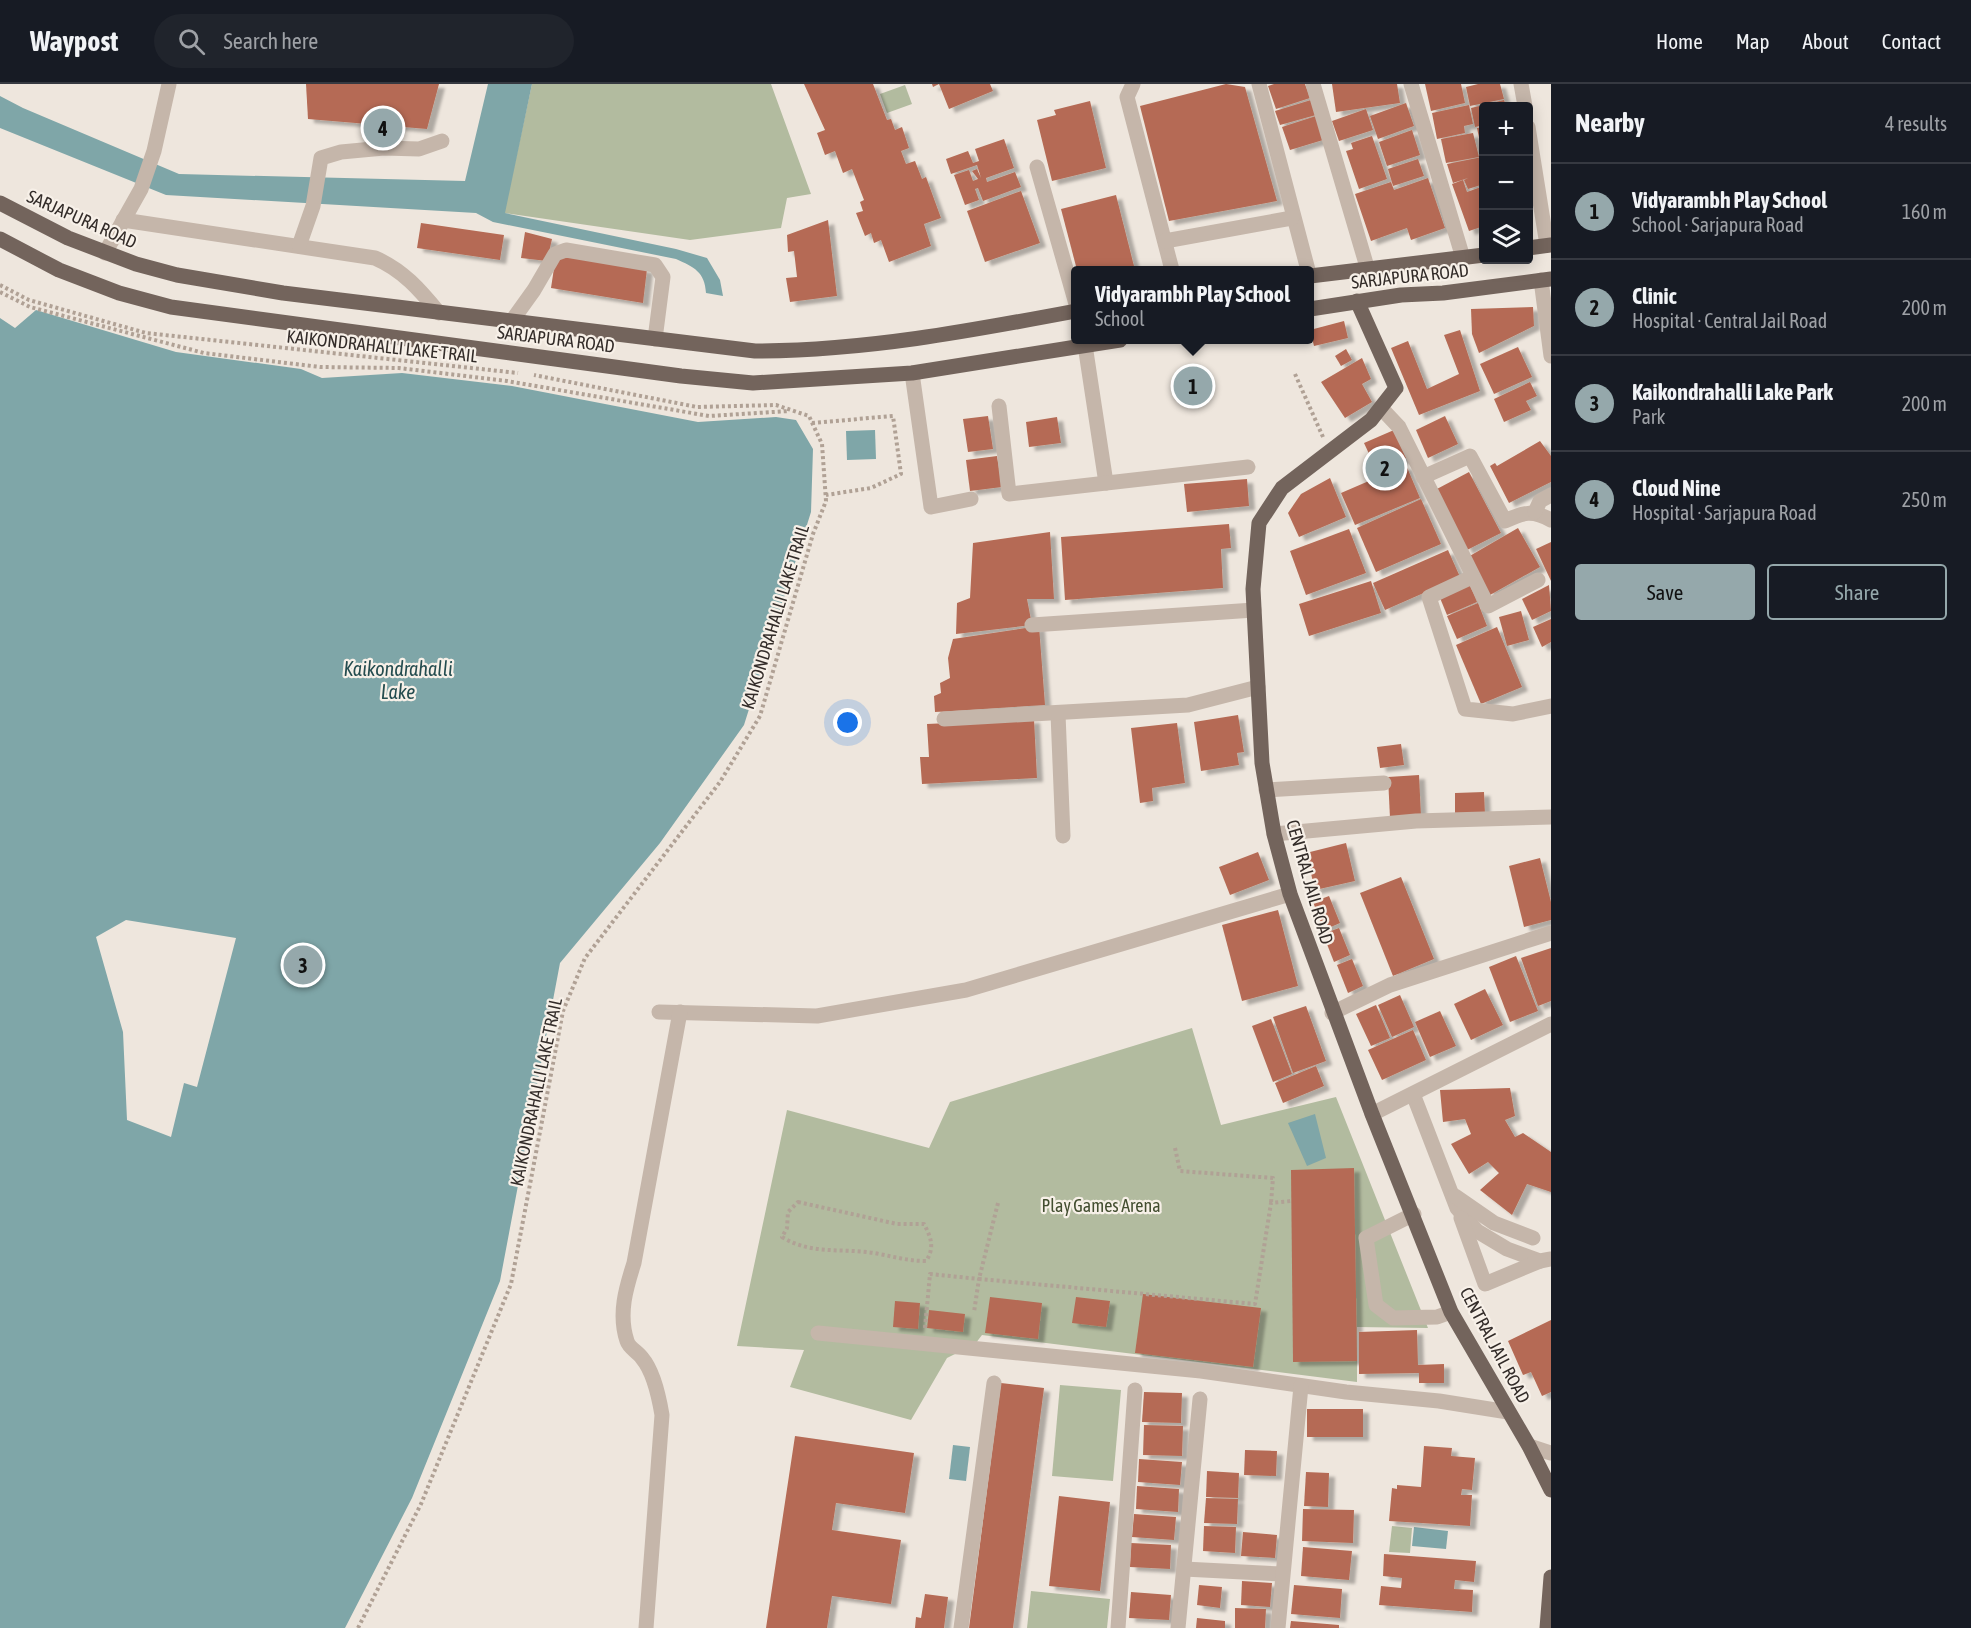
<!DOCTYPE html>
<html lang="en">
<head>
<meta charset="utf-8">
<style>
	:root { --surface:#171b24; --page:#20242c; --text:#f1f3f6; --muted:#9ea1a6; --line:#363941; --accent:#95a8ab }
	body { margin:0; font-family:"Asap Condensed",sans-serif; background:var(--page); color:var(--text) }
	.controls { position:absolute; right:18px; top:18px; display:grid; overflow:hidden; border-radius:6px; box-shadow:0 3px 15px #0003 }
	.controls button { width:54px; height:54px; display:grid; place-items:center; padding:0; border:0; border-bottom:2px solid var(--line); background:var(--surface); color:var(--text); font:30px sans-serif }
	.you { position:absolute; left:848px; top:639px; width:21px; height:21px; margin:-15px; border:4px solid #fff; border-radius:50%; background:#1a73e8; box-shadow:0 0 0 9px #1a73e833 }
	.badge { display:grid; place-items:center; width:39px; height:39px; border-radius:50%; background:var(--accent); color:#111; font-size:20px; font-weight:700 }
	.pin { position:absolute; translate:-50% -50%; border:3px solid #fff; box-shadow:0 2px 6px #0006 }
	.popup { position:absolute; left:1071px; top:182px; width:243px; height:78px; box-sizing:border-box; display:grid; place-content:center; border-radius:6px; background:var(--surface); filter:drop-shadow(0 2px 4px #0005); font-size:20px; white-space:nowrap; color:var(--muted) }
	.popup b { font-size:22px; color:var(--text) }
	.popup::after { content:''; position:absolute; left:50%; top:100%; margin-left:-12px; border:12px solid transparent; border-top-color:var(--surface) }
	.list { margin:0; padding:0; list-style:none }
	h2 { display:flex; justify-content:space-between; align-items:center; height:78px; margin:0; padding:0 24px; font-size:26px }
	h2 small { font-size:20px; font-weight:400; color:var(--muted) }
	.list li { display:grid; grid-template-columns:39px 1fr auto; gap:18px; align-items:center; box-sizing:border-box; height:96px; padding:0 24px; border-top:2px solid var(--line) }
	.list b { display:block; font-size:22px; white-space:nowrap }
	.list p { margin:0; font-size:20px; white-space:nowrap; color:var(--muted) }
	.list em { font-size:20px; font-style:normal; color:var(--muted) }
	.actions { display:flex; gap:12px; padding:18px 24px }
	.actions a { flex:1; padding:14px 0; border:2px solid var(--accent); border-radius:6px; text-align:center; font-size:21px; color:var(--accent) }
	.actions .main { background:var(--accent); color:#111 }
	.icon { flex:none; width:33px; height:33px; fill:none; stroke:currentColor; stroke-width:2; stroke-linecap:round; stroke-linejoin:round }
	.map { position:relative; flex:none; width:1551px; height:1544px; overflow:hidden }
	header { display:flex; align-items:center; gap:36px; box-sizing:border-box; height:84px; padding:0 30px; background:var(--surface); border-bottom:2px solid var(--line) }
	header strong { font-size:28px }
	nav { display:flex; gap:33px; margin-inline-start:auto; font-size:21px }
	.search { width:420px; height:54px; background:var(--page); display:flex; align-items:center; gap:15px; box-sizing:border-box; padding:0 21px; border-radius:33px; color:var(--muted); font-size:22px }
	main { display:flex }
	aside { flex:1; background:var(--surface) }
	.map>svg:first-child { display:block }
	.green { fill:#b2bb9f }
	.water { fill:#7fa6a8; fill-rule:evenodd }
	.building { fill:#b56b54; filter:url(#shadow) }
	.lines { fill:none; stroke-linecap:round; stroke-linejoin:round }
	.path { stroke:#b0a195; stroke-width:4; stroke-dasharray:3 3; stroke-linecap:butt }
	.minor { stroke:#c5b6aa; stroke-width:15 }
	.major { stroke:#73645c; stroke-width:15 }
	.labels { text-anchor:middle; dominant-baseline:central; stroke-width:4.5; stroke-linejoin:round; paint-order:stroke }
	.street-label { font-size:18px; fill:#332c29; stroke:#f7f0e8 }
	.park-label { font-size:18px; fill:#434e30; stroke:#f7f0e8 }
	.water-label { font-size:20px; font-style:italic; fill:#244c4f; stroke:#f7f0e8 }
</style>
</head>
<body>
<header>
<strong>Waypost</strong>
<div class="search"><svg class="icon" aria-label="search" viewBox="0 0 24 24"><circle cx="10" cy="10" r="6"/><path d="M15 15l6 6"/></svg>Search here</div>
<nav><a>Home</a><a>Map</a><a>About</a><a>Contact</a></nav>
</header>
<main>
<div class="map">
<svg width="1551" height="1544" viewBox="0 0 1551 1544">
	<defs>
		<filter id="shadow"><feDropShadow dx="6" dy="4" stdDeviation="1.5" flood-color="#0004"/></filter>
	</defs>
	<rect width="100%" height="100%" fill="#eee6dd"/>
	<g class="green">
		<path d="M532,0H771L811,110L787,114L781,144L690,156L504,129Z"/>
		<path d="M905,1L912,20L887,29L880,10Z"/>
		<path d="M1192,944L1221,1041L1336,1013L1428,1244L1357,1243V1298L982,1251L969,1268H959L947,1274L911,1336L790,1303L804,1266L737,1262L787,1026L929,1064L950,1018Z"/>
		<path d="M1060,1301L1121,1306L1113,1397L1052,1392Z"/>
		<path d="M1392,1442L1412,1444L1410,1469L1389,1468Z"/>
		<path d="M1031,1507L1110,1515L1107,1544H1027Z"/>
	</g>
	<g class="water">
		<path d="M488,0H532L505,129L676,165L707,174L720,196L723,212L706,209C705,188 694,183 676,175L493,138L476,129L166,111L0,44V12L23,24L179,90L465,97Z"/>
		<path d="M36,226L176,268L301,285L322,294L402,289L512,302L698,338L776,333L796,336L813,365L811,428L744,641L660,759L560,879L500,1197L412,1414L345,1544H0V234L15,244ZM126,836L236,854L197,1003L184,999L171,1053L127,1036L123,948L96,853Z"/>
		<path d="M875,346L876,375L847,376L846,347Z"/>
		<path d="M1315,1030L1326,1074L1307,1082L1288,1039Z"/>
		<path d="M953,1361L970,1363L966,1397L949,1395Z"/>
		<path d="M1414,1443L1448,1447L1446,1465L1412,1462Z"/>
	</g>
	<g class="building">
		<path d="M306,0H439L427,45L308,35Z"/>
		<path d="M804,0H873L887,36L891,35L895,46L902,43L909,64L901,67L906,80L915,77L922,95L926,93L941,134L924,140L931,162L889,178L881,156L874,159L871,149L865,152L856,129L863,127L860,118L864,116L852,85L843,89L835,67L825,71L817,49L825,46Z"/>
		<path d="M932,0H990L993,7L949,25L939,0L933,3Z"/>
		<path d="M1226,0L1245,3L1277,117L1169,137L1140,22Z"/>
		<path d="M1274,0H1305L1310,14L1276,25L1268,2Z"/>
		<path d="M1332,0H1397L1400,19L1336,28Z"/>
		<path d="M1425,0H1461L1465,19L1431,27Z"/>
		<path d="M1478,0H1500L1504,15L1470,22L1466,3Z"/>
		<path d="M1311,16L1316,31L1280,41L1275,27Z"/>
		<path d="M1504,16L1506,22H1484V41L1475,43L1471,24Z"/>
		<path d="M1090,17L1106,84L1052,97L1037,36L1056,31L1054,26Z"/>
		<path d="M1406,19L1414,42L1378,55L1370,32Z"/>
		<path d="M1469,21L1473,40L1464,42L1465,49L1437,55L1432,29Z"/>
		<path d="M1366,25L1373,46L1339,57L1332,37Z"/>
		<path d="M1316,32L1323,56L1290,66L1282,43Z"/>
		<path d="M1484,43V63H1481L1477,44Z"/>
		<path d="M1412,46L1420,71L1387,82L1379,58Z"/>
		<path d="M1473,49L1479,73L1446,79L1441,55Z"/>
		<path d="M1372,52L1387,95L1359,105L1346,67L1353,65L1351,59Z"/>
		<path d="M1004,55L1014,84L986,94L987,98L1015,88L1021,103L983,117L978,104L975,105L979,116L965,121L954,91L969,86L973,97L978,95L972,87L977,85L981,94L977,81L951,90L946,75L968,67L973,79L979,77L975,65Z"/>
		<path d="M1482,73L1484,100L1468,105L1464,96L1468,94L1453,99L1447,80Z"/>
		<path d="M1418,75L1424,92L1393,102L1388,85Z"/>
		<path d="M1428,94L1445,144L1411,156L1407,144L1371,157L1355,110L1391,98L1394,106Z"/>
		<path d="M1463,96L1467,108L1484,102V142L1469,147L1452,100Z"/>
		<path d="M1021,107L1040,159L985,178L967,127Z"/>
		<path d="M1116,111L1135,186H1077L1061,125Z"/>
		<path d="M828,136L837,212L790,218L786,194L797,193L794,167L788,168L787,151Z"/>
		<path d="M421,139L504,151L500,176L417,164Z"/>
		<path d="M525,148L552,155L547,177L521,174Z"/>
		<path d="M556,171L647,185L643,219L551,204Z"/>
		<path d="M1533,223L1534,242L1479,269L1472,250L1471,225Z"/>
		<path d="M1344,237L1348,254L1314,262L1310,246Z"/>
		<path d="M1460,246L1480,307L1419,331L1391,264L1408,257L1427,305L1459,290L1444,251Z"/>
		<path d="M1518,263L1532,293L1494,310L1480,280Z"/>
		<path d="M1346,265L1352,276L1341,282L1335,272Z"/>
		<path d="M1362,274L1371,295L1362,300L1372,318L1345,334L1321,298Z"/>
		<path d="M1530,298L1537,312L1526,317L1531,326L1504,338L1494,315Z"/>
		<path d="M988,332L993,365L968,368L963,335Z"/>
		<path d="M1445,332L1458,360L1428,374L1416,346Z"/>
		<path d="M1057,333L1061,359L1029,363L1026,338Z"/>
		<path d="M1394,346L1406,374L1377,387L1364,359Z"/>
		<path d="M1540,357L1551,372V398L1509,419L1490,382L1495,379L1497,382Z"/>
		<path d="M997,372L1002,403L970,407L966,376Z"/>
		<path d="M1406,381L1420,414L1355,441L1341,409Z"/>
		<path d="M1469,388L1501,449L1467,466L1435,406Z"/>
		<path d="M1330,394L1346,433L1299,453L1288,429L1301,410Z"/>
		<path d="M1247,395L1249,422L1187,428L1184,400Z"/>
		<path d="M1421,415L1441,460L1376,488L1357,444Z"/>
		<path d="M1229,440L1231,464L1221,465L1223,504L1065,516L1061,453Z"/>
		<path d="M1518,444L1540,483L1490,511L1468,473Z"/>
		<path d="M1349,445L1366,489L1306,511L1290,467Z"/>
		<path d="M1050,448L1054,515H1027L1032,541L956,550L957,519L970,514L973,459Z"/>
		<path d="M1551,458V497L1536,465Z"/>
		<path d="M1448,466L1460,493L1385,526L1373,499Z"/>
		<path d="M1371,497L1381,529L1309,552L1299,520Z"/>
		<path d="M1470,501L1477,518L1447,531L1440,514Z"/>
		<path d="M1549,501L1551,527L1532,536L1522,515Z"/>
		<path d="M1478,519L1487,542L1457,555L1447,532Z"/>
		<path d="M1521,527L1529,556L1507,562L1499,533Z"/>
		<path d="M1551,535V558L1542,563L1533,543Z"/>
		<path d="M1039,542L1045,621L935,628L934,612L941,609L940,599L950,594L948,574L953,555Z"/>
		<path d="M1497,543L1522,603L1481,620L1456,561Z"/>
		<path d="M1238,631L1244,668L1237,669L1239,681L1201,687L1194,638Z"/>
		<path d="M1034,635L1037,694L922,700L920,673H929L927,640Z"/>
		<path d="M1177,639L1185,699L1152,704L1153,717L1140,719L1131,644Z"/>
		<path d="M1401,660L1404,681L1380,684L1377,663Z"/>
		<path d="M1419,691L1421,732L1390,734L1388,693Z"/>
		<path d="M1484,708L1485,731L1455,732V709Z"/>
		<path d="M1346,759L1355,797L1315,806L1306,769Z"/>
		<path d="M1258,768L1269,796L1230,811L1219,783Z"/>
		<path d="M1540,774L1551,818V836L1524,843L1509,782Z"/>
		<path d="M1401,793L1434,875L1393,892L1360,809Z"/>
		<path d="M1329,812L1340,839L1324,846L1313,818Z"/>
		<path d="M1278,826L1298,902L1242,917L1222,841Z"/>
		<path d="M1339,844L1350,871L1334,878L1323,850Z"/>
		<path d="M1551,864V917L1538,922L1521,874Z"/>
		<path d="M1516,872L1538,927L1510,938L1489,883Z"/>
		<path d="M1352,875L1363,902L1348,909L1337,881Z"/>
		<path d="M1485,905L1503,941L1471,956L1454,920Z"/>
		<path d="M1400,911L1414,943L1392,953L1378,921Z"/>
		<path d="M1376,921L1390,954L1371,962L1356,930Z"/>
		<path d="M1306,922L1326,977L1293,989L1273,933Z"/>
		<path d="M1440,927L1456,962L1430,973L1415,938Z"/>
		<path d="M1271,935L1292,990L1273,998L1252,942Z"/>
		<path d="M1413,946L1426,976L1382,996L1368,966Z"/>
		<path d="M1316,982L1324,1002L1283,1019L1275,999Z"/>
		<path d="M1510,1004L1515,1032L1505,1036L1515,1053L1523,1049L1551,1068V1108L1527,1100L1512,1131L1480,1106L1499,1089L1488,1078L1469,1090L1451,1060L1471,1050L1465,1035L1443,1038L1440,1006Z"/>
		<path d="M1354,1084L1357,1277L1293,1278L1291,1086Z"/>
		<path d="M1143,1210L1261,1224L1253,1283L1135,1269Z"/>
		<path d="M990,1213L1042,1219L1038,1255L985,1249Z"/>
		<path d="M1076,1213L1110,1217L1106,1243L1072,1239Z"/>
		<path d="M895,1217L920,1219L918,1245L893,1243Z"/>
		<path d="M929,1226L965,1230L963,1248L927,1244Z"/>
		<path d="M1551,1236V1308L1542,1312L1531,1288L1523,1291L1508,1257Z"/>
		<path d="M1417,1246L1418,1281L1444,1280V1299H1419V1289L1359,1290V1248Z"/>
		<path d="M1001,1299L1044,1304L1013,1544H969Z"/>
		<path d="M1144,1308L1182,1309L1181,1339L1142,1338Z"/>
		<rect x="1307" y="1325" width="56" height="28"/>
		<path d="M1144,1341L1183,1342L1182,1372L1143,1371Z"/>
		<path d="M795,1352L914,1369L905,1429L836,1419L832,1446L901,1456L891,1520L832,1512L827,1544H766Z"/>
		<path d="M1424,1362L1452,1364L1451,1372L1475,1374L1472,1406L1462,1405L1461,1411H1472L1470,1442L1389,1437L1392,1404L1397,1405V1401L1421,1403Z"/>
		<path d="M1245,1366L1277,1367L1276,1392L1244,1391Z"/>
		<path d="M1139,1375L1182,1378L1180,1401L1138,1398Z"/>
		<path d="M1207,1387L1239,1389L1238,1414L1206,1413Z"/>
		<path d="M1306,1388L1329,1389L1328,1423L1304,1422Z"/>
		<path d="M1137,1402L1179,1405L1178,1428L1136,1425Z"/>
		<path d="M1059,1412L1110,1418L1100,1507L1049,1502Z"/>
		<path d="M1206,1414L1238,1415L1237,1440L1204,1439Z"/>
		<path d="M1303,1425L1354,1426L1353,1459L1302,1457Z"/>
		<path d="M1134,1430L1176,1433L1174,1456L1132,1453Z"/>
		<path d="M1204,1442L1236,1443L1235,1469L1203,1467Z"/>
		<path d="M1243,1448L1277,1451L1275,1474L1241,1472Z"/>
		<path d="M1131,1459L1171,1461L1170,1485L1130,1483Z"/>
		<path d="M1303,1463L1352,1467L1349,1496L1301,1492Z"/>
		<path d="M1384,1470L1476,1477L1474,1498L1455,1496L1454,1505L1473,1506L1472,1528L1379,1521L1381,1502L1401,1504L1402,1494L1383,1492Z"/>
		<path d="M1242,1497L1272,1499L1270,1523L1241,1521Z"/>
		<path d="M1199,1501L1222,1503L1220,1524L1197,1521Z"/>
		<path d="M1294,1501L1342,1505L1340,1534L1291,1530Z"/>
		<path d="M1131,1508L1171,1511L1169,1536L1129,1534Z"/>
		<path d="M925,1510L948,1513L944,1544H915L916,1533L921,1534Z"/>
		<path d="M1235,1524L1266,1525L1265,1544H1235Z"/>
		<path d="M1197,1534L1225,1537V1544H1196Z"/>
		<path d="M1291,1537L1339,1541V1544H1290Z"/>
	</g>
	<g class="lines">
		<g class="path">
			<path d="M0,201L29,216L146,249L518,289"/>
			<path d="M0,208L30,223L204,269L320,283L399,284L507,297L709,332L789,327"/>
			<path d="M1295,290L1323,353"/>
			<path d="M812,339L893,332L901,390L871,404L826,411"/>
			<path d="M1175,1064L1180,1087L1273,1094L1271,1119"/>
			<path d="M798,1118L897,1140H924C931,1153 935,1164 926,1177C908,1177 896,1173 879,1170C845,1163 812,1172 782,1153L787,1144L788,1128Z"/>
			<path d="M998,1119L979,1195L1255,1220L1271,1119L1291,1117"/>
			<path d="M925,1244L930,1190L979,1195L974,1228"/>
			<path d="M358,1544L421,1420L511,1200L563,927L585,874L720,698L760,632L813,450L826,417L822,360L809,332L776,321L697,323L534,291"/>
		</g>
		<g class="minor">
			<path d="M1133,0L1127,13L1172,186"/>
			<path d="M1259,0L1308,186"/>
			<path d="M1313,0L1367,183"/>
			<path d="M1411,0L1463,174"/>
			<path d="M1521,0L1525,22"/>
			<path d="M1528,43L1547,161"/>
			<path d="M1037,83L1076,220"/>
			<path d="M123,136L375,174C403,186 420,206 439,229"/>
			<path d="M1165,157L1292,134"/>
			<path d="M299,162L313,122L321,74L341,68L384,64L419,65L442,57"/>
			<path d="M105,169L141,105L154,67L169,0"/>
			<path d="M1541,196L1551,272"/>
			<path d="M511,238L534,206L555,170L566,166L655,181L663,193L655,255"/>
			<path d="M1085,261L1106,399"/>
			<path d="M912,289L931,423L971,415"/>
			<path d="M999,322L1009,410L1248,383"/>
			<path d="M1381,324L1399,343L1488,522L1538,496"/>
			<path d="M1423,393L1470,372L1505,437C1524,428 1532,426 1551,436"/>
			<path d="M1535,428L1540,417L1551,411"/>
			<path d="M1472,493L1429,513L1465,625L1513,630L1551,622"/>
			<path d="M1032,541L1254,526"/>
			<path d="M1058,630L1063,752"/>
			<path d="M944,635L1188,621L1258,603"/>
			<path d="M1266,706L1384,699"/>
			<path d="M1274,750L1416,737L1551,733"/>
			<path d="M659,928L817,932L966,906L1290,810"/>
			<path d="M1332,929L1390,901L1551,849"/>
			<path d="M1413,1010L1457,1124L1477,1147L1507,1165L1540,1177L1551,1175"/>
			<path d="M1372,1030L1551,940"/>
			<path d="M1455,1112L1494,1139L1533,1154"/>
			<path d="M1414,1130L1366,1154L1376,1221L1393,1234L1437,1233L1451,1228"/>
			<path d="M1461,1134L1485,1200L1540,1177"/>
			<path d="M818,1249L1201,1287L1346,1308L1439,1317L1508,1328"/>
			<path d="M1529,1362L1551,1369"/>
			<path d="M1184,1485L1282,1490"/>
			<path d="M646,1544L662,1331C659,1313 654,1288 642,1274C638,1268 629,1264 627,1257C618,1230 626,1204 634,1179L680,928"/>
			<path d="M961,1544L994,1299"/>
			<path d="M1118,1544L1135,1306"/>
			<path d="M1178,1544L1200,1315"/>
			<path d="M1278,1544L1301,1302"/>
		</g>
		<g class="major">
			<path d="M0,119L68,154L136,180L177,191L283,209L755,267C863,267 970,247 1076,227"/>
			<path d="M0,155L59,186L119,209L171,223L681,292L753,299L912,289L1120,256"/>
			<path d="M1528,164L1551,161"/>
			<path d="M1310,192L1484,171"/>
			<path d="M1357,217L1396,304L1371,336L1282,404L1259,439L1253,505L1262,679L1274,750L1290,810L1372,1030L1451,1228L1529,1362L1551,1406"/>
			<path d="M1310,225L1401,211L1443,209L1551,195"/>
			<path d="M1547,1544L1551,1493"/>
		</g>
	</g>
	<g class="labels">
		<g class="street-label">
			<text transform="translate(82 135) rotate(24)">SARJAPURA ROAD</text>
			<text transform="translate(1410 192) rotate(-6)">SARJAPURA ROAD</text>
			<text transform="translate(556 255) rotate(7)">SARJAPURA ROAD</text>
			<text transform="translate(382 262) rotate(6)">KAIKONDRAHALLI LAKE TRAIL</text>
			<text transform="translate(775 533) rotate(-73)">KAIKONDRAHALLI LAKE TRAIL</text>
			<text transform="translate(1310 798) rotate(74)">CENTRAL JAIL ROAD</text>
			<text transform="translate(536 1008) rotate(-78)">KAIKONDRAHALLI LAKE TRAIL</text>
			<text transform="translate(1495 1261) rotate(62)">CENTRAL JAIL ROAD</text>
		</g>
		<g class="park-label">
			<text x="1101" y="1121">Play Games Arena</text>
		</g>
		<g class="water-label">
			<text x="398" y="584">Kaikondrahalli<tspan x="398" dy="23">Lake</tspan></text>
		</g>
	</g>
</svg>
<div class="controls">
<button>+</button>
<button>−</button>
<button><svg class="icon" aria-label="layers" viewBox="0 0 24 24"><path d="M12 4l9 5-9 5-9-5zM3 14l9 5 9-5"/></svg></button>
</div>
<div class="you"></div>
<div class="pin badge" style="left:1193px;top:302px">1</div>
<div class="popup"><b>Vidyarambh Play School</b>School</div>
<div class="pin badge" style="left:1385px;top:384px">2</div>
<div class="pin badge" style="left:303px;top:881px">3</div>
<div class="pin badge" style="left:383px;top:44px">4</div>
</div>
<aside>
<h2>Nearby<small>4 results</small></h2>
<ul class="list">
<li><span class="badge">1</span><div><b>Vidyarambh Play School</b><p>School · Sarjapura Road</p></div><em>160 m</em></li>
<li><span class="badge">2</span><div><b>Clinic</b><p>Hospital · Central Jail Road</p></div><em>200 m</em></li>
<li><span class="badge">3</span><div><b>Kaikondrahalli Lake Park</b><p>Park</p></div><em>200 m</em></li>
<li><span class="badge">4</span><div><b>Cloud Nine</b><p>Hospital · Sarjapura Road</p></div><em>250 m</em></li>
</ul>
<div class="actions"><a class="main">Save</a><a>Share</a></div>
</aside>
</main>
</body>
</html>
